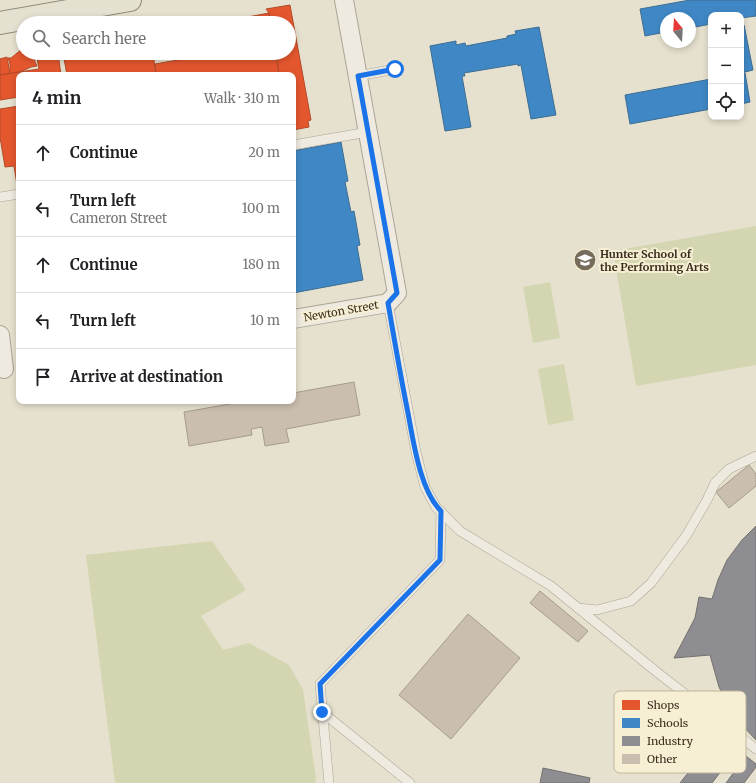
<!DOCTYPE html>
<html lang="en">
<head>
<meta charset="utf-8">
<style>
	:root { --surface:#fff; --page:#f2f2f2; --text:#202124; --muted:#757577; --line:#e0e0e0 }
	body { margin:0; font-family:Merriweather,serif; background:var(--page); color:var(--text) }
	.controls { position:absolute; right:12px; top:12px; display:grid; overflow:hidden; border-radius:8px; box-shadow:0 2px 6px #0003 }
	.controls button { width:36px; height:36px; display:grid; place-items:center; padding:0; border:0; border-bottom:1px solid var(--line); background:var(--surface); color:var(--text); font:20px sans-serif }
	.compass { position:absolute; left:660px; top:12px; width:36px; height:36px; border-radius:50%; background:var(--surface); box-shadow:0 2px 6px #0003; rotate:342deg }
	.stop { position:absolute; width:12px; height:12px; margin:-9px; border:3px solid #1a73e8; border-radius:50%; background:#fff }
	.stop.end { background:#1a73e8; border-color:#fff; box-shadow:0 1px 4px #0008 }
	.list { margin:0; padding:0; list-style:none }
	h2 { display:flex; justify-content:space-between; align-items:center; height:52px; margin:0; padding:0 16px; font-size:17px }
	h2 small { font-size:13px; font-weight:400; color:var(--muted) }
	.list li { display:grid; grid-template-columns:26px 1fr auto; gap:12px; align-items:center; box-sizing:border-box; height:56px; padding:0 16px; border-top:1px solid var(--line) }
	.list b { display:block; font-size:15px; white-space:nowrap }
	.list p { margin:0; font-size:13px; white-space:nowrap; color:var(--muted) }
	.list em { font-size:13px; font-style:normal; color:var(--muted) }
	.icon { flex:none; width:22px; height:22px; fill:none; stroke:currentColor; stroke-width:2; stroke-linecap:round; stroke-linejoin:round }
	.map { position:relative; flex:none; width:756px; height:783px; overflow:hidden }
	.search { position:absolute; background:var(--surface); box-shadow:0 2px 6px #0003; left:16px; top:16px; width:280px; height:44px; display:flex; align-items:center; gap:10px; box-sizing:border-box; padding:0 14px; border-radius:22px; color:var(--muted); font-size:15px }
	.panel { position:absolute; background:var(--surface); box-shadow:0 2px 6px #0003; left:16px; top:72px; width:280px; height:332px; border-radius:8px }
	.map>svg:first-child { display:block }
	.green { fill:#d3d6b0 }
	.shops { fill:#e4572e; stroke:#b14b29 }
	.schools { fill:#3f88c5; stroke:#3e6d93 }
	.industry { fill:#8d8d92; stroke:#74706f }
	.building { fill:#cabeae; stroke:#a69c8d }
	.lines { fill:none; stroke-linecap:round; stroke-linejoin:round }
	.service-casing { stroke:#aba596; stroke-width:10 }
	.minor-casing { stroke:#aba596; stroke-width:20 }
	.primary-casing { stroke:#918a7e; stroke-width:24 }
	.service { stroke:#eeeadf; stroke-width:9 }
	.minor { stroke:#eeeadf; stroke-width:18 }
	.primary { stroke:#e5e1d1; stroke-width:22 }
	.route { stroke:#1a73e8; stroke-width:5 }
	.labels { text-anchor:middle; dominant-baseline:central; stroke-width:4; stroke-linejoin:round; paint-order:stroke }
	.poi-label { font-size:11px; font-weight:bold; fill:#3a2e1e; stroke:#f7efd4; text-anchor:start }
	.street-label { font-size:11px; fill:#3a2e1e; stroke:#f7efd4 }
	.key { fill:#f7efd4; stroke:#beb59d; stroke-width:1 }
	.key-label { font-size:11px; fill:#3a2e1e }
</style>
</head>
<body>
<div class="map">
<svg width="756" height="783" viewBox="0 0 756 783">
	<rect width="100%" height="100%" fill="#e6e0ce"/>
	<g class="green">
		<path d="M756,226V365L636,386L613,251Z"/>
		<path d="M550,282L560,338L533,343L523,287Z"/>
		<path d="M564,364L574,420L548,425L538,369Z"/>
		<path d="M212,541L246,590L201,616L223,650L249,643L289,665L303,690L316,778L315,783H115L86,555Z"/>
	</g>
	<g class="shops">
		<path d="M290,5L311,120L308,121L309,127L293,130V75H279L276,53H289V23H270L269,13L266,9Z"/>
		<path d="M269,13L270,23H216Z"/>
		<path d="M22,49L23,53H34L35,62L37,66L31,67L20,72L10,74V64L8,58H11Z"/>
		<path d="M36,53H58L61,75H19V72L39,69Z"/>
		<path d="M63,53H153L156,75H67Z"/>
		<path d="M217,53H276L279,75H156L155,64Z"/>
		<path d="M7,57L10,74L0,75V59Z"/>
		<path d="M19,72V97L0,100V75Z"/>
		<path d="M19,106V184L17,185L14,166L5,167L0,137V109Z"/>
	</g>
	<g class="schools">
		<path d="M690,0H756V16L741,18V15H711V24L690,28V18H666V32L645,36L640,9Z"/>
		<path d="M744,25L753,70L741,73V26Z"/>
		<path d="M539,27L556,115L531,119L521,65L518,66V64L464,73L465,76H462L471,127L445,131L430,46L456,41V45L465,43L466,46L507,38V36L516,34L515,31Z"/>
		<path d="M745,73L750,102L741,104V74Z"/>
		<path d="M711,79V109L630,124L625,95Z"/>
		<path d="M341,142L348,181L345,182L351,212L354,211L360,245L357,246L363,280L293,293V151Z"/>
	</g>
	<g class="industry">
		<path d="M756,526V740L741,724L729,707L719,687L710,655L674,658L695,618L699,597L712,599L718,580L727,560L742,540Z"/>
		<path d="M716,733L737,750L712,783H680L688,773L680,767L704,736L710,741Z"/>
		<path d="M746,756L756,764V767L744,783H726Z"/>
		<path d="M543,768L590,778L589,783H540Z"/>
	</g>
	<g class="building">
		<path d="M354,382L360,415L286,429L289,442L265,446L262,427L251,429L252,435L189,446L184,412L247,401H293V393Z"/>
		<path d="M749,465L756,474V486L729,508L716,492Z"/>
		<path d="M540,591L588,631L578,642L530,603Z"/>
		<path d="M468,614L520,658L451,739L399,695Z"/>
	</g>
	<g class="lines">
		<g class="service-casing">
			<g id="service">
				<path d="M358,76L395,69"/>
				<path d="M293,145L368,132"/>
				<path d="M0,197L19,194"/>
				<path d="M388,303L416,452L425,487L436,507L460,531L551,586L658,673L756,749"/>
				<path d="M578,608L597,610L631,601L651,583L686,536L707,500L715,483L729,469L756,456"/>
				<path d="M322,712L410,783"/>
				<path d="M329,783L320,684L440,560L441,511"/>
			</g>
		</g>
		<g class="minor-casing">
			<g id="minor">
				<path d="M293,319L388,303L397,293L344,0"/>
				<path d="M0,335L4,369"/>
			</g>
		</g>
		<g class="primary-casing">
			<path id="primary" d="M0,23L130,0"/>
		</g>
		<use href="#service" class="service"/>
		<use href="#minor" class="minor"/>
		<use href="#primary" class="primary"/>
	</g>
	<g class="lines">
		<path class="route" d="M322,712L320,684L440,560L441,511C419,489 413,438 407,408C400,373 394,338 388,303L397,293L358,76L395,69"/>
	</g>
	<defs>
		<g id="school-disc" transform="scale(1.15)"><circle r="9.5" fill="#766c5c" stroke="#f7efd4"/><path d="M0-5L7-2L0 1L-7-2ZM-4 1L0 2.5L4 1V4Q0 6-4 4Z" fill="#fff"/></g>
	</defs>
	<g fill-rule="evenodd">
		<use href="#school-disc" x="585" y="260"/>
	</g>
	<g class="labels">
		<g class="poi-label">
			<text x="600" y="254">Hunter School of<tspan x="600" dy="13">the Performing Arts</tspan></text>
		</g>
		<g class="street-label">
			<text transform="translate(341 311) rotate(-10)">Newton Street</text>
		</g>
	</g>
	<rect x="614" y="691" width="132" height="82" rx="6" class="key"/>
	<rect x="622" y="700" width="18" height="10" fill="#e4572e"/>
	<rect x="622" y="718" width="18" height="10" fill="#3f88c5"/>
	<rect x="622" y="736" width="18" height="10" fill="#8d8d92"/>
	<rect x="622" y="754" width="18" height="10" fill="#cabeae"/>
	<g class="key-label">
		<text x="647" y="709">Shops</text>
		<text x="647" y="727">Schools</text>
		<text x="647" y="745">Industry</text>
		<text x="647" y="763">Other</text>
	</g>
</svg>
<div class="controls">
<button>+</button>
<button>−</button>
<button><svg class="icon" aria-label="locate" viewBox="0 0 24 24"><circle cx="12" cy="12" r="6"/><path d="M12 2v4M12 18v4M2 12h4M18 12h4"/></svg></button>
</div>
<svg class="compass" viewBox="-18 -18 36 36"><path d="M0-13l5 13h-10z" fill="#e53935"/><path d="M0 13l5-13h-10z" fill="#757577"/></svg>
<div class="stop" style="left:395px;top:69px"></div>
<div class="stop end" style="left:322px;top:712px"></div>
<div class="search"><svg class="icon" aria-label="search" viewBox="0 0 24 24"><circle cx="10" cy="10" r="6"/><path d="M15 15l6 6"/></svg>Search here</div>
<section class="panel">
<h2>4 min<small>Walk · 310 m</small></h2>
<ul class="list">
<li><svg class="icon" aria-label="ahead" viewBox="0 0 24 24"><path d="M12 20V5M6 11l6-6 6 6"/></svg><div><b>Continue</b></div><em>20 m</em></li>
<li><svg class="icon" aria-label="left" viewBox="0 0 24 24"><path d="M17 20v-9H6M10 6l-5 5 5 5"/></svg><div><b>Turn left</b><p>Cameron Street</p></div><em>100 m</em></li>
<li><svg class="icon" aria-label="ahead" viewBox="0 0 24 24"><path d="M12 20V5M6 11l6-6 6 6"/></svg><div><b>Continue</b></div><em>180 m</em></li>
<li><svg class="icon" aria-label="left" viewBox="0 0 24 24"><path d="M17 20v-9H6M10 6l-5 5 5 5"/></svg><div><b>Turn left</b></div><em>10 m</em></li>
<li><svg class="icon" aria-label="arrive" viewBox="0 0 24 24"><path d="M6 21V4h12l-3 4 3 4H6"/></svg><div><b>Arrive at destination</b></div></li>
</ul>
</section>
</div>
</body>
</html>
